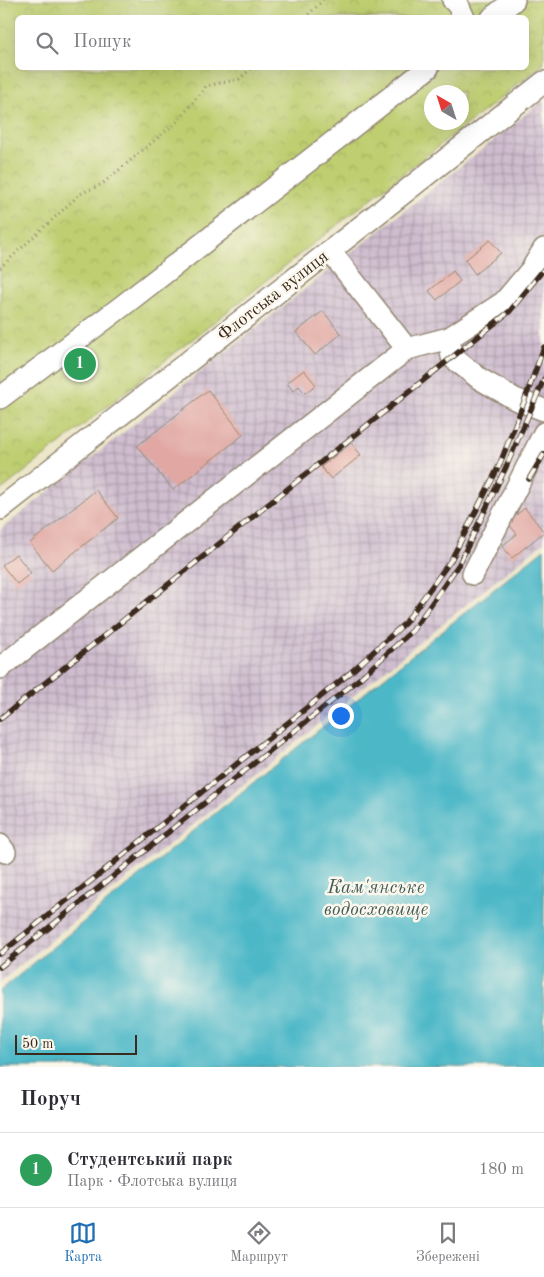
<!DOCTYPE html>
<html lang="uk">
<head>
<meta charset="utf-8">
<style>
	:root { --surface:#fff; --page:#f2f2f3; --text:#2b2b33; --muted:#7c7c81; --line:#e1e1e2; --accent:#1f6fb2 }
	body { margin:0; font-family:"Old Standard TT",serif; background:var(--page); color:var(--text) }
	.compass { position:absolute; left:424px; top:85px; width:45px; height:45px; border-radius:50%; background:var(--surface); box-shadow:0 5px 20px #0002; rotate:321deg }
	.scale { position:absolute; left:15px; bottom:12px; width:122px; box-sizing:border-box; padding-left:5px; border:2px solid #3b2a1e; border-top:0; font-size:14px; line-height:18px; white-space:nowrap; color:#3b2a1e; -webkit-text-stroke:4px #fbf7ec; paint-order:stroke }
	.you { position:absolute; left:340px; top:715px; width:18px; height:18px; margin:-12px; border:4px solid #fff; border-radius:50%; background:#1a73e8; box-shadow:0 0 0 8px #1a73e833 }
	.badge { display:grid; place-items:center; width:32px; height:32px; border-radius:50%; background:var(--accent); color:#fff; font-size:16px; font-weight:700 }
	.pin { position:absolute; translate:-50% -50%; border:2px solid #fff; box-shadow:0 1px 5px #0006 }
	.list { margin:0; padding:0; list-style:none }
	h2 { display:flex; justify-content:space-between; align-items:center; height:65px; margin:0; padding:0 20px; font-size:21px }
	h2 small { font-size:16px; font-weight:400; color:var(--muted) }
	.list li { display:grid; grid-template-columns:32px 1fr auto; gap:15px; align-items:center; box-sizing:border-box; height:75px; padding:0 20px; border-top:1px solid var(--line) }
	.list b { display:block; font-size:19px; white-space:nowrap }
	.list p { margin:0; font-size:16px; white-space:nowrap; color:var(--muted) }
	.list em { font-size:16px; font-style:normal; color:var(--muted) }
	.icon { flex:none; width:28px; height:28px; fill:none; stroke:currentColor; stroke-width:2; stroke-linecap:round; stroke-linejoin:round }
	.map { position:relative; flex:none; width:544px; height:1067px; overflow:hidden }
	.search { position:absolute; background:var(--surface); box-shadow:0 5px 20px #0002; left:15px; right:15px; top:15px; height:55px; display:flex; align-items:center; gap:12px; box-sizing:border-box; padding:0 18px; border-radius:8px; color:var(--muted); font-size:19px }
	.sheet { height:140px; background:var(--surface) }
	nav { display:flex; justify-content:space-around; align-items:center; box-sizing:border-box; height:70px; border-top:1px solid var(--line); background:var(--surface); font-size:14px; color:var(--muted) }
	nav a { display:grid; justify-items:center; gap:2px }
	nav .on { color:var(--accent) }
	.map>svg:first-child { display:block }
	.industrial { fill:url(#industrial-grid) }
	.park { fill:url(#park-crowns); stroke:#7c7c47; fill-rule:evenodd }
	.water { fill:#4bb7c7; stroke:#437072 }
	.building { fill:#e1a7a3 }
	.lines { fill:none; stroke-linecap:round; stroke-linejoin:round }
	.minor-casing { stroke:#948874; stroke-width:24 }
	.path { stroke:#948874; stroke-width:3; stroke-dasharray:1 4; stroke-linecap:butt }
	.minor { stroke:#fff; stroke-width:21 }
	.rail-casing { stroke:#3b2a1e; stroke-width:5.5 }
	.rail { stroke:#fbf7ec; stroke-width:4; stroke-dasharray:11; stroke-linecap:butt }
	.labels { text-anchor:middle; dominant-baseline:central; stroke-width:5; stroke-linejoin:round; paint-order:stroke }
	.street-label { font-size:18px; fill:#3b2a1e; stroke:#fbf7ec }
	.water-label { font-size:19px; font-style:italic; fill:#415b59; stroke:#fbf7ec }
</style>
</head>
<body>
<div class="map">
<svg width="544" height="1067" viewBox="0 0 544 1067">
	<defs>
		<pattern id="industrial-grid" width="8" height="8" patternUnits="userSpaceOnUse" patternTransform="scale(1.25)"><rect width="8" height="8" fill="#cfbdcf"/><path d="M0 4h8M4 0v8" fill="none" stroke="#a99aa7"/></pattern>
		<pattern id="park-crowns" width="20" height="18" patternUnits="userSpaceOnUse" patternTransform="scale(1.25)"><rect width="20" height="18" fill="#bece70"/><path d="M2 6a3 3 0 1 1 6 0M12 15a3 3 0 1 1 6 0" fill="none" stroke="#a4b161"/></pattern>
	</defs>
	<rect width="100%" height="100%" fill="#fbf7ec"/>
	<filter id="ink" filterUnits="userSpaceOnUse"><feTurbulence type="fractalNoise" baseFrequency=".02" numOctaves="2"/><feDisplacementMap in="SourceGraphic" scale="10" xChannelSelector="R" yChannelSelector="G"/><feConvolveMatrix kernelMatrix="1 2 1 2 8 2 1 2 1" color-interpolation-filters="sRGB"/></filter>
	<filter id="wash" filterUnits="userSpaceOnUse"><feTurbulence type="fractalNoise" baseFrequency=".0096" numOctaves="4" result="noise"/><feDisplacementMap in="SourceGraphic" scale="20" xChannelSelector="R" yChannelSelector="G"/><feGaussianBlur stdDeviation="1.12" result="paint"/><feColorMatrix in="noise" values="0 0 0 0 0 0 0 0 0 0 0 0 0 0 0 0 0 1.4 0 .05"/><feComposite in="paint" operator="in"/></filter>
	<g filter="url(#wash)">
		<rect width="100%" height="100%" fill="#ede7ca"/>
		<path class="industrial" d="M544,99V542L95,904L0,982V530L504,132Z"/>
		<path class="park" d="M0,0H544V64L318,240L0,491ZM18,18H526V68H18ZM432,92H462V122H432Z"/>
		<path class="water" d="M544,549V1067H0V991L208,819Z"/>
		<g id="blocks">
			<g class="building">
				<path d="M490,240L501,253L475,274L465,260Z"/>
				<path d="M453,271L460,281L437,300L429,291Z"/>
				<path d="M323,311L341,334L315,355L296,332Z"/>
				<path d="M304,370L316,385L305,393L299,386L293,391L287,383Z"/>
				<path d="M208,390L243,435L173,490L137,446Z"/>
				<path d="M351,443L361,455L331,479L321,467Z"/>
				<path d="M96,490L118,518L52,570L30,543Z"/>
				<path d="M525,508L544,532L512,558L502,546L517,534L507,522Z"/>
				<path d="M16,554L31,573L17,584L2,565Z"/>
			</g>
		</g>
	</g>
	<g filter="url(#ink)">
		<use href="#blocks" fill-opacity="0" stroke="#948874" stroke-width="1"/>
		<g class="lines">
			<g class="minor-casing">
				<g id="minor">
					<path d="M453,0L458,5L464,18"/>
					<path d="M492,18L514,0"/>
					<path d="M449,338L452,357L480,379L515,399L544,410"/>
					<path d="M407,349L449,338L504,302L531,270L544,249"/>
					<path d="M0,398L121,307L428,68"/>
					<path d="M0,509L330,251L544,82"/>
					<path d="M473,574L544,433"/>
					<path d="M0,668L407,349L330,251"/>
					<path d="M0,845L5,852"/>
				</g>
			</g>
			<g class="path">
				<path d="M305,18L323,0"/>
				<path d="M0,268L80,194L102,184L178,121L206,86L239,79L252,68"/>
			</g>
			<use href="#minor" class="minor"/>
			<g class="rail-casing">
				<g id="rail">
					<path d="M529,479L544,454"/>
					<path d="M0,719L510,311L544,269"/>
					<path d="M0,954L350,673L405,623L451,560L499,466L524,402L544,347"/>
					<path d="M0,967L358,680L413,630L459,564L506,467L544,379"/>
				</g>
			</g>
			<use href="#rail" class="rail"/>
		</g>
	</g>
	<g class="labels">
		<g class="street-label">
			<text transform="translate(273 296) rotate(-38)">Флотська вулиця</text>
		</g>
		<g class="water-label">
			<text x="376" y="888">Кам'янське<tspan x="376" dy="22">водосховище</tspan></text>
		</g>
	</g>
</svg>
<svg class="compass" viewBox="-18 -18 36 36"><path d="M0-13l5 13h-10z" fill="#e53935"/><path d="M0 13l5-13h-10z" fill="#7c7c81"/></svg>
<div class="scale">50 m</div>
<div class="you"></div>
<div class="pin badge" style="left:80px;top:364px;background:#2e9e5b">1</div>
<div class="search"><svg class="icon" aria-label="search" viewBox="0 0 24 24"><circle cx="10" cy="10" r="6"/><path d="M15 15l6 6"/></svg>Пошук</div>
</div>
<section class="sheet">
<h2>Поруч<small></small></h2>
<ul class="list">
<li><span class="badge" style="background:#2e9e5b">1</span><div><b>Студентський парк</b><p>Парк · Флотська вулиця</p></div><em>180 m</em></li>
</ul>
</section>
<nav>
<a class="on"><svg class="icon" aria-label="map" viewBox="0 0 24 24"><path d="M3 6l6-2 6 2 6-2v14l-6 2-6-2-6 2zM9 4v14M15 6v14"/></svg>Карта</a>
<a><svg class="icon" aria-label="directions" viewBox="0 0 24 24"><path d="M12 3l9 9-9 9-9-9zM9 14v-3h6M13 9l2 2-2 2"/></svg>Маршрут</a>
<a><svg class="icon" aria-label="saved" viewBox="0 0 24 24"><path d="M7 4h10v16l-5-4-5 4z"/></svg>Збережені</a>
</nav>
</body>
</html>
